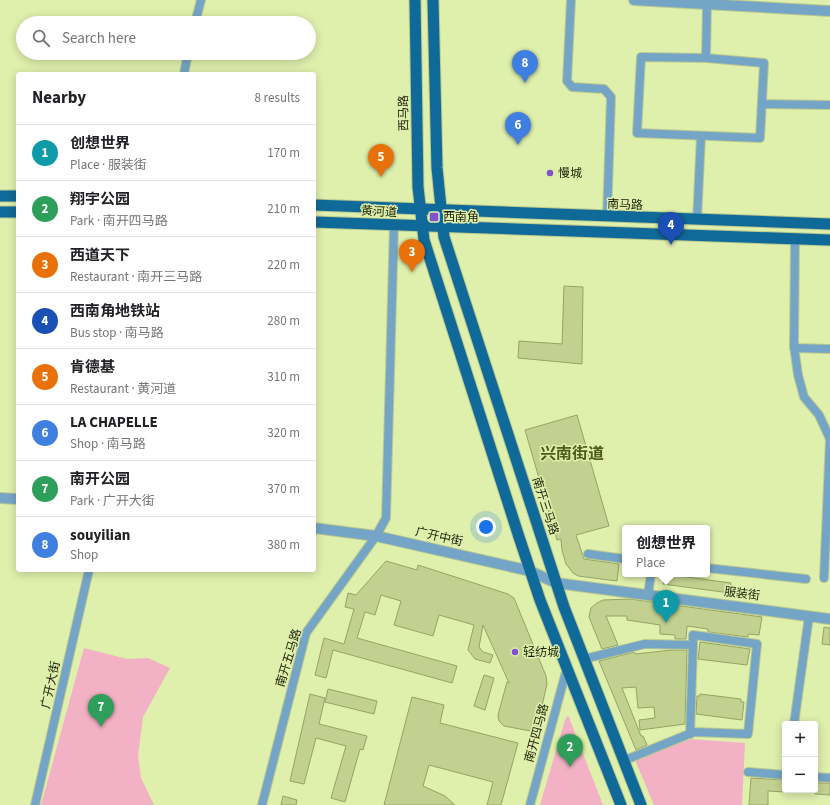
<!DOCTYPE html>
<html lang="en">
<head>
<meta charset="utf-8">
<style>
	:root { --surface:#fff; --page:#f6f6f6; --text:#202124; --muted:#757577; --line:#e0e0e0; --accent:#8352cb }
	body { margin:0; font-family:"Source Sans 3","Noto Sans SC",sans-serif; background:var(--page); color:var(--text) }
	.controls { position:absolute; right:12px; bottom:12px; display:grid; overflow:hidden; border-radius:4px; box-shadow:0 2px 10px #0003 }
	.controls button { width:36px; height:36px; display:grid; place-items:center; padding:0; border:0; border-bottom:1px solid var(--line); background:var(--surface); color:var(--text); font:20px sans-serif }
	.you { position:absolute; left:486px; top:527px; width:14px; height:14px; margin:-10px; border:3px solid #fff; border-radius:50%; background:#1a73e8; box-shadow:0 0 0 6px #1a73e833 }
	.badge { display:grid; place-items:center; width:26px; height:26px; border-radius:50%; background:var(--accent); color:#fff; font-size:13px; font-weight:700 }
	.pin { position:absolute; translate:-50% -33px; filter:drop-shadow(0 1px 2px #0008) }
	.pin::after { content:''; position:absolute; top:21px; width:14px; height:12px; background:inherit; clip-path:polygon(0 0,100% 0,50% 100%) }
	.popup { position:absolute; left:622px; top:525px; width:88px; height:52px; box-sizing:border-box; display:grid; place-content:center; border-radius:4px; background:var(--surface); filter:drop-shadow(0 1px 3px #0005); font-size:13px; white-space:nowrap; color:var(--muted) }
	.popup b { font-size:15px; color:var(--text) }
	.popup::after { content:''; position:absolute; left:50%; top:100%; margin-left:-8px; border:8px solid transparent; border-top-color:var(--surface) }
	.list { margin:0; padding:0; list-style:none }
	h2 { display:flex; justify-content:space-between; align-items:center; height:52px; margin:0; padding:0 16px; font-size:17px }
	h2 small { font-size:13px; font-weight:400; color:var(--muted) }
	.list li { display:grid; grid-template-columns:26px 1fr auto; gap:12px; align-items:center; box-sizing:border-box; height:56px; padding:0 16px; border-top:1px solid var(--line) }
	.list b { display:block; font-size:15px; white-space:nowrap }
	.list p { margin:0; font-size:13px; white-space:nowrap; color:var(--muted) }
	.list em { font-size:13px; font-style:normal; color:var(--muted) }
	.icon { flex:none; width:22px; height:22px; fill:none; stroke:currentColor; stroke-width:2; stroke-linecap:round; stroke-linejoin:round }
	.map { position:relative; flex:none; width:830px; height:805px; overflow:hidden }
	.search { position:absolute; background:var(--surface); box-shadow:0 2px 10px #0003; left:16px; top:16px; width:300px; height:44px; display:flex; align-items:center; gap:10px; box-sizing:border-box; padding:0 14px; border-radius:22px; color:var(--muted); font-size:15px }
	.panel { position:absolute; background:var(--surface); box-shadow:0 2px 10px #0003; left:16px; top:72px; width:300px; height:500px; border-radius:4px }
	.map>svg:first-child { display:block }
	.green { fill:#f3b1c5 }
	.building { fill:#c2d190; stroke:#95a363 }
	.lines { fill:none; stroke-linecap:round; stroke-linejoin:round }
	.minor-casing { stroke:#bbc98e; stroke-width:10 }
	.tertiary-casing { stroke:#bbc98e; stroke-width:12 }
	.primary-casing { stroke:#bbc98e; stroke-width:13 }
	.minor { stroke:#75a5c6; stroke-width:8 }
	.tertiary { stroke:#75a5c6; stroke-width:10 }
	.primary { stroke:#106a99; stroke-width:11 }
	.poi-dot { fill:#8352cb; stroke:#dfefac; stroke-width:1.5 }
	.labels { text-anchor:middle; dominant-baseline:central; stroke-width:3; stroke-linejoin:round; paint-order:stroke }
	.street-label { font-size:12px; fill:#191e04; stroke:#dfefac }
	.poi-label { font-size:12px; fill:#191e04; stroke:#dfefac; text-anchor:start }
	.district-label { font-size:16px; font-weight:bold; fill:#505b1b; stroke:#dfefac }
</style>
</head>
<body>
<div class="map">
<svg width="830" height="805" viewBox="0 0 830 805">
	<rect width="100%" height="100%" fill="#dfefac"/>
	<g class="green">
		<path d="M84,648L127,659L148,658L170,668L143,717L138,755L141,778L154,805H41Z"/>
		<path d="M568,715L603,805H540L565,720Z"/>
		<path d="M690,739L745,743L742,805H654L635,760Z"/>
	</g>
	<g class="building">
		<path d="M564,286L583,287L582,364L518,358L519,341L562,344Z"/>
		<path d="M577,415L609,526L576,535L584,559L619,564L617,581L578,576L573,573L566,564L562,550L561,539L557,540L525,430Z"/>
		<path d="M386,561L417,570L418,565L508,594L514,598L546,676L547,684L536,732L504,726L499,721L498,715L507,682L509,683L483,625L479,647L483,652L493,655L490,663L475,659L468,650L474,625L439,615L433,636L394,625L401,601L381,595L375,615L365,612L357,638L457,666L452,683L333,650L326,678L315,675L324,638L344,644L354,609L345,607L348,593L356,595Z"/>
		<path d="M665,574L731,583L730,593L663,584Z"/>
		<path d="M630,599L762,617L759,635L748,634V637L708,632V629L687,626L686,639H675V635L660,634V625L627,620V616H606L618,645L602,649L589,617L591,608L597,603L603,600Z"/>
		<path d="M824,627L830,628V645L822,644Z"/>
		<path d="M700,642L750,649L747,665L698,659Z"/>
		<path d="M672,650H687L685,724L640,730L639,720L655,718L654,707L638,708L636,687L622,688L641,736H643L647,745L636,750L599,661L634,652L635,654Z"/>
		<path d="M484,675L494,678L485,710L474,706Z"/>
		<path d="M328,689L377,701L374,714L325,702Z"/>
		<path d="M310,694L325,698L319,724L367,736L363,750L360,749L345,802L331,798L346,746L316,738L304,784L290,781Z"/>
		<path d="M700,694L741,699V702H744L742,720L696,714L697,696H700Z"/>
		<path d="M412,697L444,705L440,723L518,743L501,805H487L493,782L429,765L423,786L445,796L455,805H384Z"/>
		<path d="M751,778L785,780V792L768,791V805H749Z"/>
		<path d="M815,783H830V795L815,794Z"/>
		<path d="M283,796L297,800L296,805H281Z"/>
	</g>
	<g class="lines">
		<g class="minor-casing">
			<g id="minor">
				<path d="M571,0L567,81L572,87L604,89L611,97L607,217"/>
				<path d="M195,23L201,0"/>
				<path d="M706,58L764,63L760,138L637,133L641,57L706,58L707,4"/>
				<path d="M184,74L188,53"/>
				<path d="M762,104L830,105"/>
				<path d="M697,220L701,136"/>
				<path d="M795,239L794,346L798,375L804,397L819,415L830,439L824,578"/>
				<path d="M794,348L830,349"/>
				<path d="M588,554L625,559"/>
				<path d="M707,568L806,579"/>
				<path d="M648,595L651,574"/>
				<path d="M584,659L645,644L693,645V635L757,644L748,734L694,732L623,761"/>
				<path d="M794,724L809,616"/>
				<path d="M690,734L693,645"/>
				<path d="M748,772L785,775"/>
				<path d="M815,777L830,778"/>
				<path d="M35,805L89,570"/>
				<path d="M262,805L306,633L376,536L386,518L394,225"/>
				<path d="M530,805L567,668"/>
			</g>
		</g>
		<g class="tertiary-casing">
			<g id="tertiary">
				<path d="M634,0L830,11"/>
				<path d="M0,498L18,499"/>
				<path d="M314,528L376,536L530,571L556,583L830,619"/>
			</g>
		</g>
		<g class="primary-casing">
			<g id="primary">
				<path d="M415,0L418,187L424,240L519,537L540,600L621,805"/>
				<path d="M433,0L437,168L444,237L564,607L641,805"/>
				<path d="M0,196H18"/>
				<path d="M314,205L830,224"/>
				<path d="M0,212H18"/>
				<path d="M314,222L830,240"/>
			</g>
		</g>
		<use href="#minor" class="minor"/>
		<use href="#tertiary" class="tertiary"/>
		<use href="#primary" class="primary"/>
	</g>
	<g class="poi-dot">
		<circle cx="550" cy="173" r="4"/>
		<rect x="429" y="212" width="10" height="10" rx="2"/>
		<circle cx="515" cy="652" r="4"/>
	</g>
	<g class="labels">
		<g class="street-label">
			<text transform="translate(404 113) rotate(-91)">西马路</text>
			<text transform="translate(625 205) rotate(2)">南马路</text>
			<text transform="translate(379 212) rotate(3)">黄河道</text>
			<text transform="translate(545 506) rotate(72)">南开三马路</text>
			<text transform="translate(439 537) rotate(13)">广开中街</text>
			<text transform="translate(742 594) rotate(7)">服装街</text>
			<text transform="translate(289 658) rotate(-73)">南开五马路</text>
			<text transform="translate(51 685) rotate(-77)">广开大街</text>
			<text transform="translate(537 733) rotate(-75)">南开四马路</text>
		</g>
		<g class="poi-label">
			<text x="558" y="173">慢城</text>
			<text x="443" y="217">西南角</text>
			<text x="523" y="652">轻纺城</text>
		</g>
		<g class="district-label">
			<text x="572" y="454">兴南街道</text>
		</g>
	</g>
</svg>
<div class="controls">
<button>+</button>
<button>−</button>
</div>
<div class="you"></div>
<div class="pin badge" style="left:666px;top:623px;background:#0f9aa8">1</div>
<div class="popup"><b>创想世界</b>Place</div>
<div class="pin badge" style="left:570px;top:767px;background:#2e9e5b">2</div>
<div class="pin badge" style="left:412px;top:272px;background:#e8710a">3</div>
<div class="pin badge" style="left:671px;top:245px;background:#1a4fb4">4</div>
<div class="pin badge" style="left:381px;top:177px;background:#e8710a">5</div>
<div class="pin badge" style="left:518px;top:145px;background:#3f7fe0">6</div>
<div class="pin badge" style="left:101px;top:727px;background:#2e9e5b">7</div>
<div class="pin badge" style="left:525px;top:83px;background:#3f7fe0">8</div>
<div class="search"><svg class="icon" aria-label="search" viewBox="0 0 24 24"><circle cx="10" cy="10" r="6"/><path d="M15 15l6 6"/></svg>Search here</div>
<section class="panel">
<h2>Nearby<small>8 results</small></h2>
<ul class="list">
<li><span class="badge" style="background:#0f9aa8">1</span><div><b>创想世界</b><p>Place · 服装街</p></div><em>170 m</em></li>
<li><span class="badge" style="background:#2e9e5b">2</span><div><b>翔宇公园</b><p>Park · 南开四马路</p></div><em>210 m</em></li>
<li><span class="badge" style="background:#e8710a">3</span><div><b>西道天下</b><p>Restaurant · 南开三马路</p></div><em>220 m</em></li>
<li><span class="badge" style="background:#1a4fb4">4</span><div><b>西南角地铁站</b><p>Bus stop · 南马路</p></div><em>280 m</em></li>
<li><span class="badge" style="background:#e8710a">5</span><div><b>肯德基</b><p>Restaurant · 黄河道</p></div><em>310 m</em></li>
<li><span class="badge" style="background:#3f7fe0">6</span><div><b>LA CHAPELLE</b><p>Shop · 南马路</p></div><em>320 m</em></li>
<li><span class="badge" style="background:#2e9e5b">7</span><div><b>南开公园</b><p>Park · 广开大街</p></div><em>370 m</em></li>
<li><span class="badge" style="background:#3f7fe0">8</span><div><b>souyilian</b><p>Shop</p></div><em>380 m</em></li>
</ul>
</section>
</div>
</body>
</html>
